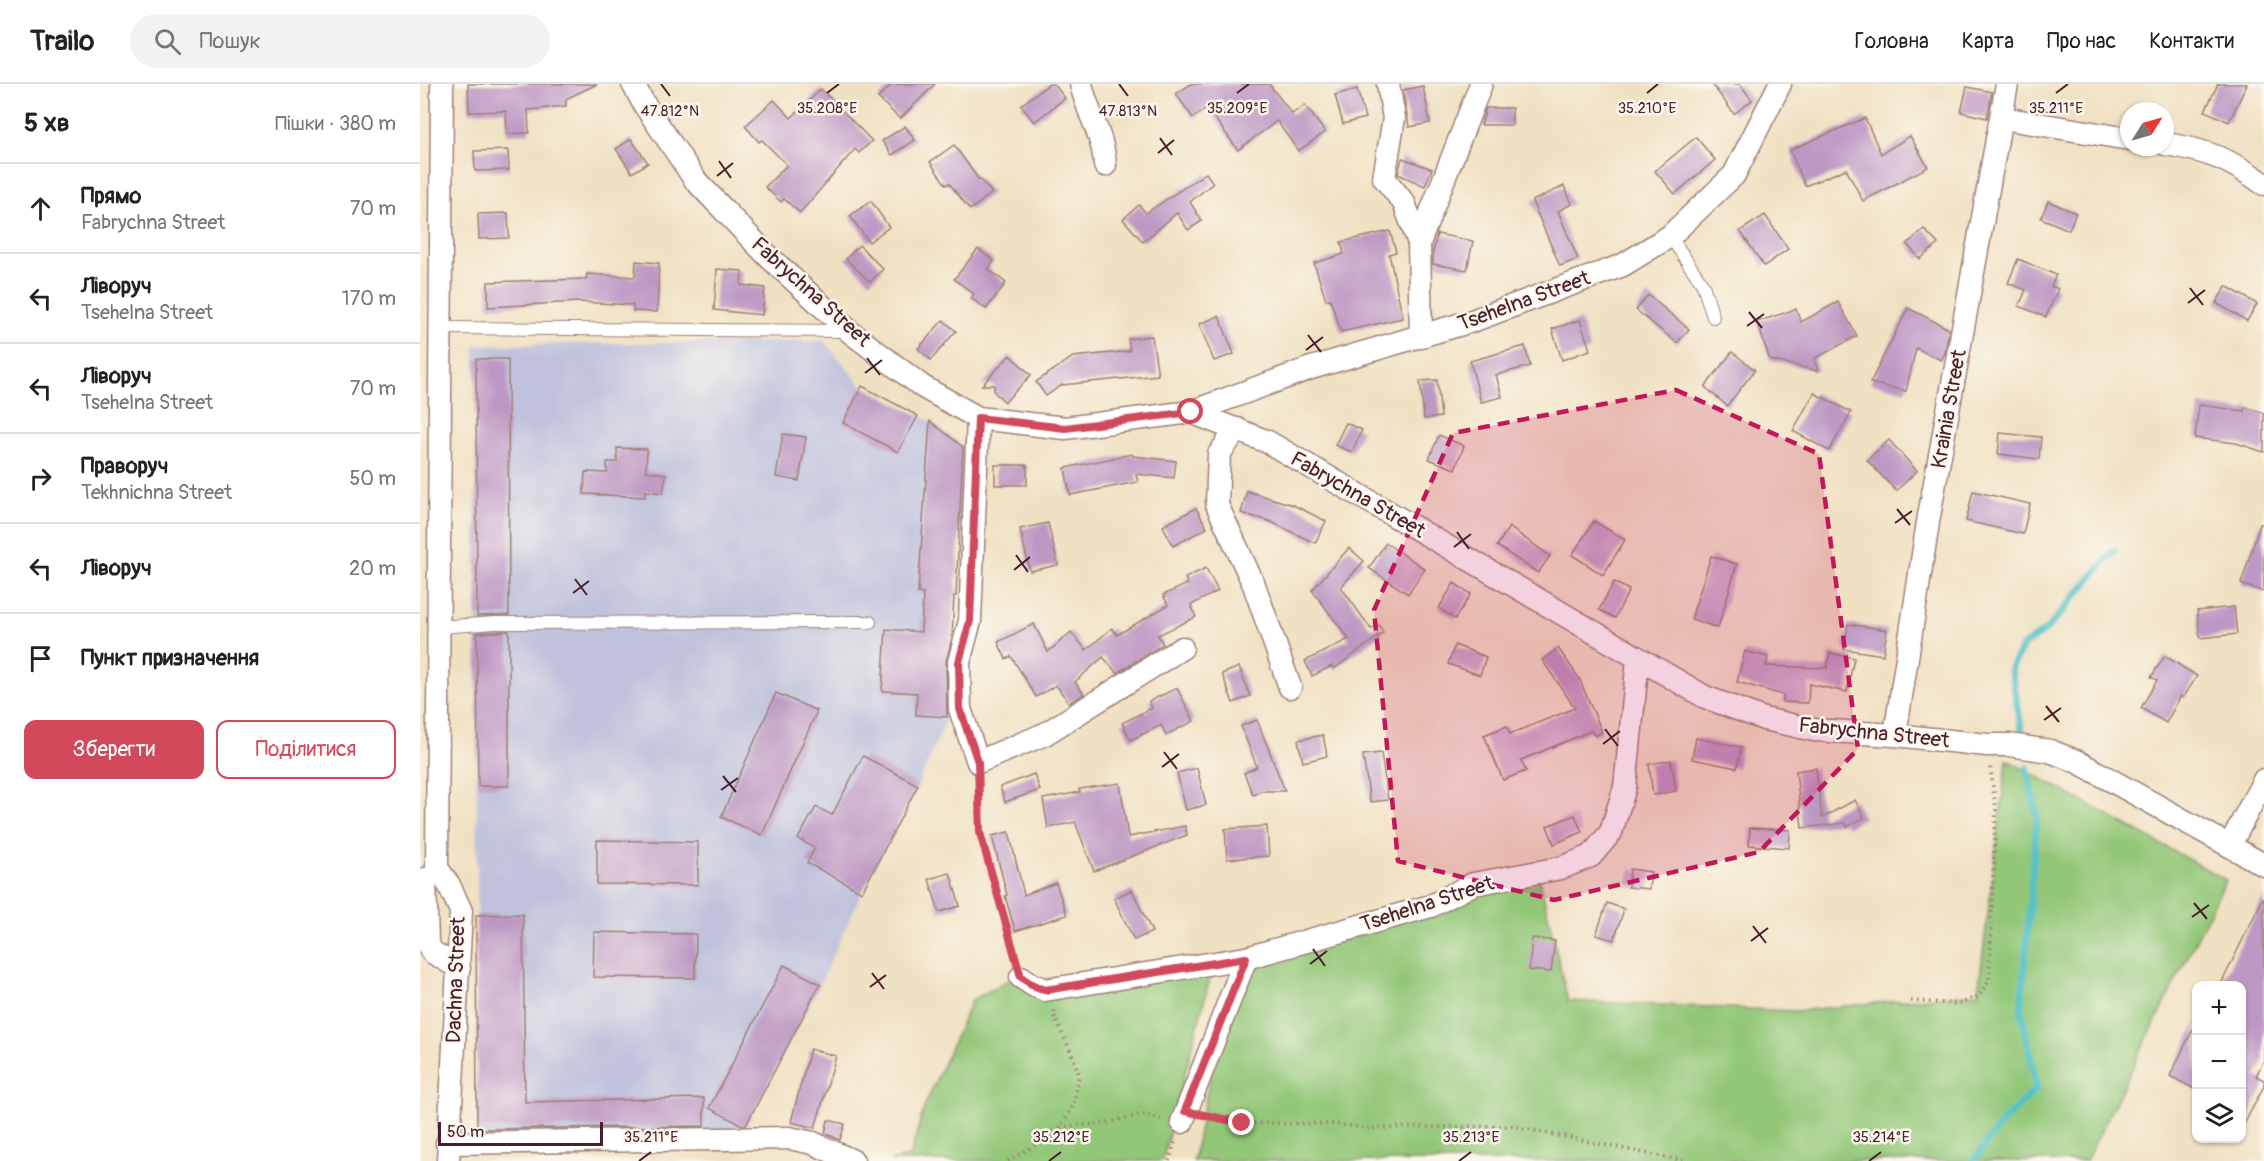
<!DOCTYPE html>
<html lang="uk">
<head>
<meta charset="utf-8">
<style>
	:root { --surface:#fff; --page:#f2f2f2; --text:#222; --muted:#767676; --line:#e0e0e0; --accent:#d1495b }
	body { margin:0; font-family:Pangolin,sans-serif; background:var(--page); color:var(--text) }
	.controls { position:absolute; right:18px; bottom:18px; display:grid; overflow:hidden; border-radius:12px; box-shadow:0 2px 4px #0004 }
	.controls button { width:54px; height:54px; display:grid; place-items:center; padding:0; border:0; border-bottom:2px solid var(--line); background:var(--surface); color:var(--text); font:30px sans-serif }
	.compass { position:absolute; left:1700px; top:18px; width:54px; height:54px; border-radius:50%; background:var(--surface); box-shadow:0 2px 4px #0004; rotate:53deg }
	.scale { position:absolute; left:18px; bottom:15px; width:165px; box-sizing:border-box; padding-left:6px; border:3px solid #4a1f2b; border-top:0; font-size:16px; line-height:21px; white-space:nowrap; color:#4a1f2b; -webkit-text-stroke:4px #fbf7ec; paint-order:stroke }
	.stop { position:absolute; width:18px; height:18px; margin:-14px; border:4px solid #d1495b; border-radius:50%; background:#fff }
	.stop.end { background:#d1495b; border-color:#fff; box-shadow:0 2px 6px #0008 }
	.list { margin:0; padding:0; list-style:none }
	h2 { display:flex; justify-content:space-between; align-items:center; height:78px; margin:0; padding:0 24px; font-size:26px }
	h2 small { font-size:20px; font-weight:400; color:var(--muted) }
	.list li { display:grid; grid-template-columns:39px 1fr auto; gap:18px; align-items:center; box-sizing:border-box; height:90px; padding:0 24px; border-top:2px solid var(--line) }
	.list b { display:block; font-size:22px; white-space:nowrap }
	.list p { margin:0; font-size:20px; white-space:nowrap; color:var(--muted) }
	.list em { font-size:20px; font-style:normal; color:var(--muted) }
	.actions { display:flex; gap:12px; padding:18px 24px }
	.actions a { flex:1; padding:14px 0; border:2px solid var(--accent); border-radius:12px; text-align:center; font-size:21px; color:var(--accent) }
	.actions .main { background:var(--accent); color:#fff }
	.icon { flex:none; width:33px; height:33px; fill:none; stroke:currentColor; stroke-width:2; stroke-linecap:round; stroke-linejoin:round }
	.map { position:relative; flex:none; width:1844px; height:1077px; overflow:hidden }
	header { display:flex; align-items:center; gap:36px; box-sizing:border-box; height:84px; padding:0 30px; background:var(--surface); border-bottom:2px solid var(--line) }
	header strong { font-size:28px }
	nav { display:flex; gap:33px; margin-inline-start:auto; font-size:21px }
	.search { width:420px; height:54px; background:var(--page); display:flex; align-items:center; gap:15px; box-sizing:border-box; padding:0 21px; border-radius:33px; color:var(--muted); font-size:22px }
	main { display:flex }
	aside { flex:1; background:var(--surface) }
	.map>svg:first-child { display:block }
	.industrial { fill:#c0c2dd }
	.green { fill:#93c778; stroke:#6e7352; stroke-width:1.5 }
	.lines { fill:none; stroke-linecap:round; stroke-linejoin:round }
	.stream { stroke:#54c2c9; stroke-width:7 }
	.building { fill:#be98c4 }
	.lane-casing { stroke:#9e8077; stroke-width:14 }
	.street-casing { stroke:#9e8077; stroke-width:25 }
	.path { stroke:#9e8077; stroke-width:4; stroke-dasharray:1.5 4.5; stroke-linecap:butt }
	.lane { stroke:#fff; stroke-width:12 }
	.street { stroke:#fff; stroke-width:22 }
	.route { stroke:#d1495b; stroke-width:8 }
	.marked { fill:#c2185b; fill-opacity:0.2; stroke:#c2185b; stroke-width:4.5; stroke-dasharray:12 8; stroke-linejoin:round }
	.ticks { fill:none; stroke:#4a1f2b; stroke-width:2 }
	.labels { text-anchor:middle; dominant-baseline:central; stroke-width:5; stroke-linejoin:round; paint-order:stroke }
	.street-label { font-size:21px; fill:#4a1f2b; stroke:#fbf7ec }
	.ticks-label { font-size:15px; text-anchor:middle; fill:#4a1f2b; stroke:#fbf7ec; stroke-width:5; stroke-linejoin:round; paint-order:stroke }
</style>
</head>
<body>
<header>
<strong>Trailo</strong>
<div class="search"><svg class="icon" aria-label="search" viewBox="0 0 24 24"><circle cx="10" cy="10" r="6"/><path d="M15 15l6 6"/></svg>Пошук</div>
<nav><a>Головна</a><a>Карта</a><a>Про нас</a><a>Контакти</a></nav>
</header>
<main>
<aside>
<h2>5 хв<small>Пішки · 380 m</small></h2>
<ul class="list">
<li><svg class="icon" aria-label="ahead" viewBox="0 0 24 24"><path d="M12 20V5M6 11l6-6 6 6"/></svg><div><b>Прямо</b><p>Fabrychna Street</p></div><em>70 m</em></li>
<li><svg class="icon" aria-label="left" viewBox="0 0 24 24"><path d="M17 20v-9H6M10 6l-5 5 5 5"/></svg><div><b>Ліворуч</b><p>Tsehelna Street</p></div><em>170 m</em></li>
<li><svg class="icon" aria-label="left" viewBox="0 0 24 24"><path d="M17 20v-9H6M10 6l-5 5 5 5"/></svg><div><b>Ліворуч</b><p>Tsehelna Street</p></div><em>70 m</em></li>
<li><svg class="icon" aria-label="right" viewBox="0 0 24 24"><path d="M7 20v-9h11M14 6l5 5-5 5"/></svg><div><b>Праворуч</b><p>Tekhnichna Street</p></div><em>50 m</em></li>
<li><svg class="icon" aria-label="left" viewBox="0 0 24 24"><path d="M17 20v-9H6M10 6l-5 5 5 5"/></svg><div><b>Ліворуч</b></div><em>20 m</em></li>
<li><svg class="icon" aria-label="arrive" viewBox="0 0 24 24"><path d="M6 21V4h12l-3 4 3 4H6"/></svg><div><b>Пункт призначення</b></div></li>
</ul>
<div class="actions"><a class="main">Зберегти</a><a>Поділитися</a></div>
</aside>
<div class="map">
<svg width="1844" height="1077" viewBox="0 0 1844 1077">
	<rect width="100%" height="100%" fill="#fbf7ec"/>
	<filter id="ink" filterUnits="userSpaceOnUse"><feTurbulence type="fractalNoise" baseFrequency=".0167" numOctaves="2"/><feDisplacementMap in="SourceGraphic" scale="12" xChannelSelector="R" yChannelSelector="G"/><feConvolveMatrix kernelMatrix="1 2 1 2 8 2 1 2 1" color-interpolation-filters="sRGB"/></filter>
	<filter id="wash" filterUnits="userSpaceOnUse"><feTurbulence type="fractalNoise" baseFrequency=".008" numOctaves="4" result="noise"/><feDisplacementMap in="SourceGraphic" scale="24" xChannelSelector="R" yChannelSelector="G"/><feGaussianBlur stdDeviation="1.35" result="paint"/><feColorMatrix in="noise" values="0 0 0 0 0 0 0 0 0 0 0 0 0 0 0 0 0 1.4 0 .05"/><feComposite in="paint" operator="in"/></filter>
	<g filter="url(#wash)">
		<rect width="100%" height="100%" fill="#f1e1c3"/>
		<path class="industrial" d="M404,257L442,302L510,337L544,364L536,512L533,531L527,633L498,701L442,808L400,900L325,1043L284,1052H58L55,261Z"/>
		<g class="green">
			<path d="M1587,676L1806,796L1666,1077H773L813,881L1119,793L1148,917L1376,927L1558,909Z"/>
			<path d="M793,883L742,1077H471L490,1072L505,1021L552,916L589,896L756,891Z"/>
		</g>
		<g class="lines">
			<g class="stream">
				<path d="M1602,648L1591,584L1603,562L1627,545L1694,467"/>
				<path d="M1553,1077L1583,1037L1617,1004L1601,925L1617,732L1607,684"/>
			</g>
		</g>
		<g id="blocks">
			<g class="building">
				<path d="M48,0H177L146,15V22L108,26L109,49L87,50L86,27L49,28Z"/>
				<path d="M472,0H515L480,35L458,14Z"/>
				<path d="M629,0H634L645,14L614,38L601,21Z"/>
				<path d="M771,0H849L872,30L885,21L905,48L878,67L857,37L818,66L787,24L773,34L756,10Z"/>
				<path d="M1292,0H1320L1332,16L1314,30Z"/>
				<path d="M1798,0H1827L1809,38L1785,27Z"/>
				<path d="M1003,2L1010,39L989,43L983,6Z"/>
				<path d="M1547,3L1572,8L1567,34L1541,28Z"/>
				<path d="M401,5L452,57L439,69L435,65L380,129L364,115L361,118L345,103L367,81L342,56L339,58L325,42L354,16L371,34Z"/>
				<path d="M937,5L945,34L923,40L915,11Z"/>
				<path d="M1066,24H1092V41H1061Z"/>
				<path d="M1445,34L1461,70L1490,52L1508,83L1443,117L1426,85L1385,102L1370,66Z"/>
				<path d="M485,42L495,56L472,71L462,57Z"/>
				<path d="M1276,53L1295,76L1255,110L1235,87Z"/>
				<path d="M211,55L228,79L212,89L196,65Z"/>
				<path d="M534,61L559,96L560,95L572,109L550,126L529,99L526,101L510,78Z"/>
				<path d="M88,66L89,86L55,87L54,67Z"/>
				<path d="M982,74L1012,85L1005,102L978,90Z"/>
				<path d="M786,89L793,99L770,118L782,137L768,146L757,129L723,158L703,135L719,121L726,129Z"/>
				<path d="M1144,102L1152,120L1138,127L1158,175L1140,182L1112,117Z"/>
				<path d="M451,117L469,143L449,158L430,132Z"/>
				<path d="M1628,117L1656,129L1649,146L1621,134Z"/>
				<path d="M88,129L89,154L59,155L58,130Z"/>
				<path d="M1345,131L1368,165L1344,182L1320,147Z"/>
				<path d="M1504,145L1518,160L1500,175L1487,160Z"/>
				<path d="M970,147L976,168L969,170L983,234L921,248L910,215L906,216L894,179L924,170L921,158Z"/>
				<path d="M1017,150L1053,157L1047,186L1013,180V168Z"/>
				<path d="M439,161L463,185L450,198L426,175Z"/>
				<path d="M558,165L574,177L568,185L586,199L566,225L551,214L554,210L534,195Z"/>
				<path d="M1598,175L1636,191L1631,202L1638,205L1626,233L1599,222L1606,206L1588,199Z"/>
				<path d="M216,177L239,179L237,228L213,227V221L159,218L68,223V198L166,195L167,190L215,193Z"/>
				<path d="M297,185L322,187L321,201L345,204L342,231L294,226Z"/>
				<path d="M1806,202L1837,220L1827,237L1796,219Z"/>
				<path d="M1228,211L1269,245L1257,259L1216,226Z"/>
				<path d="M1418,218L1437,252L1394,275L1398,287L1350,276L1337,238L1376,225L1381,238Z"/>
				<path d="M1488,224L1529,245L1525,269L1521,276L1496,264L1486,307L1450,299Z"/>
				<path d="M799,232L814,270L794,277L779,240Z"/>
				<path d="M523,236L536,247L511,276L498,265Z"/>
				<path d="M1160,236L1170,266L1142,276L1132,245Z"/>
				<path d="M732,252L738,291L642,301L626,312L616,298L653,273L710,267L708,255Z"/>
				<path d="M1105,262L1110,282L1076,291L1082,313L1061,318L1050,277Z"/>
				<path d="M1312,268L1335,286L1307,322L1285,303Z"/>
				<path d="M590,271L611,291L585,318L574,308V301H562Z"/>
				<path d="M56,275H88L89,531L57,532Z"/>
				<path d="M1017,296L1021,333L1004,335L1000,297Z"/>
				<path d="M442,302L498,332L478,368L423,339Z"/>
				<path d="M1394,309L1431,328L1409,367L1373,347Z"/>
				<path d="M1779,321L1824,327L1825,323L1844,329V368L1816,359L1775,354Z"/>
				<path d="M510,337L543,363L536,512H534L532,554L526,578L527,633L496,631L497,609L462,607L466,545L501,548L503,510L498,509Z"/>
				<path d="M926,339L942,346L932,368L915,361Z"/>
				<path d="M1580,349L1621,353L1619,375L1578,370Z"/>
				<path d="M363,350L386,353L379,397L356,393Z"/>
				<path d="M1019,351L1044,362L1035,385L1009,375Z"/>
				<path d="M1469,356L1497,387L1476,407L1447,376Z"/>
				<path d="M197,364L227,365L226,387L246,390L243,409L225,407V413L164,410L165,388L187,389V378H197Z"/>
				<path d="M712,370L713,372L756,377L754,394L716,390L718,398L650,411L645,384Z"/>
				<rect x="575" y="381" width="32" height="20"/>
				<path d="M827,407L873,421L906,437L895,459L849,437L821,429Z"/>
				<path d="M1553,407L1610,420L1603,450L1546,437Z"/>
				<path d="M776,424L787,444L753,462L743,442Z"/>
				<path d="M1174,437L1205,456L1183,491L1152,471Z"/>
				<path d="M628,439L638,481L610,487L600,445Z"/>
				<path d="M1840,440H1844V508L1821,500Z"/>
				<path d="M1089,443L1130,472L1118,489L1077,462Z"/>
				<path d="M966,459L1005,485L988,510L949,484Z"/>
				<path d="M929,464L944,477L921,503L951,545L959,541L963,549L914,585L912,582L892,592L885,577L929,555L892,506Z"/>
				<path d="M1291,472L1317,480L1298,544L1271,535Z"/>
				<path d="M786,484L798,507L771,521L776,533L738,551L743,560L697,589L683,573L655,598L664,610L649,619L636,601L616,613L591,572L586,575L578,558L614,540L628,568L651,548L666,566L692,544L697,551L748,521L743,511L768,500L765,494Z"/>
				<path d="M1194,498L1209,506L1195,534L1179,526Z"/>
				<path d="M1034,499L1051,510L1035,535L1019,524Z"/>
				<path d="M1814,523L1817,550L1780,554L1777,527Z"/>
				<path d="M1428,540L1467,546L1463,571L1424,565Z"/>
				<path d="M89,547V702H58L57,549Z"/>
				<path d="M1035,561L1066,573L1060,591L1028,580Z"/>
				<path d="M1138,564L1159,594L1182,648L1175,652L1171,647L1101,676L1106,687L1083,696L1064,651L1087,642L1090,650L1155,624L1122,576Z"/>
				<path d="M1325,567L1348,573L1346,582L1407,584L1410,569L1434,574L1427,608L1389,600L1388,619L1363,618V611L1317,598Z"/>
				<path d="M1745,572L1777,592L1763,614L1761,612L1746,639L1721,624L1737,596L1731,593Z"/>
				<path d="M819,583L830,612L813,619L802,590Z"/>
				<path d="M757,604L774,637L746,651L741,641L711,656L702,639L732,624L729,617Z"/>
				<path d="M356,609L397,627L342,751L301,733Z"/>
				<path d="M837,636L865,707H841L833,711L824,689L837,683L821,642Z"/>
				<path d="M903,651L907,672L883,678L878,656Z"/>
				<path d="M1276,654L1321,663L1317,684L1272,675Z"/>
				<path d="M961,669L968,716L950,718L943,671Z"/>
				<path d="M443,672L498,701L442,808L387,779L395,764L378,755L396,723L412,731Z"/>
				<path d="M1251,676L1256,707L1233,711L1229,680Z"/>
				<path d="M777,684L786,721L766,726L757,689Z"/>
				<path d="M1396,684L1402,734L1435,716L1444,734L1427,743L1425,739L1382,744L1376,687Z"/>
				<path d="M614,690L620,706L585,718L580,703Z"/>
				<path d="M700,699L708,753L765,742L767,751L674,787L655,738L628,744L623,715L660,708L659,705Z"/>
				<path d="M1155,731L1162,748L1134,760L1127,742Z"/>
				<path d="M847,742L849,772L807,775L805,745Z"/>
				<path d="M1330,744L1370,746L1369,764L1329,761Z"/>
				<path d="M589,748L604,811L636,799L647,831L595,847L585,812L587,811L572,752Z"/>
				<path d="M177,756L278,758V801L177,800Z"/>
				<path d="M1210,785L1231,788L1229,805L1208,803Z"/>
				<path d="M530,789L540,822L519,828L509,795Z"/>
				<path d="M712,806L732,848L714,856L694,814Z"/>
				<path d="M1844,812V976L1836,992L1844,996V1002L1821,1046V902H1800Z"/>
				<path d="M1187,819L1204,825L1194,856L1176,851Z"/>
				<path d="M103,830L105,1018L284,1014V1042L57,1045L56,831Z"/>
				<path d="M174,848L276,850L275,894L173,893Z"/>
				<path d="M1112,854L1135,857L1131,888L1109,886Z"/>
				<path d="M364,881L400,900L326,1041H322L289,1024Z"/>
				<path d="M1776,939V1006L1750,992Z"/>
				<path d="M390,965L416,972L395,1044L371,1038Z"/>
				<path d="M408,1036L425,1040L420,1056L405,1049Z"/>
			</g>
		</g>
	</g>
	<g filter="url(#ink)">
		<use href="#blocks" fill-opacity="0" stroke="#9e8077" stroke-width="1.5"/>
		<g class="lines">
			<g class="lane-casing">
				<g id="lane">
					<path d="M1250,152L1283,201L1293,233"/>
					<path d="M22,244L429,247"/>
					<path d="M19,543L75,539L450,538"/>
				</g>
			</g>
			<g class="street-casing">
				<g id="street">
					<path d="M22,0L17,784L29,801L41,827L28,1077"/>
					<path d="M213,0L224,20L276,97L349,173L429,247L503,303L558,334L645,344L771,328L848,358L1285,613L1344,635L1394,646L1475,651L1567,661H1589L1630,667L1658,678L1844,781"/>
					<path d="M661,0C667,28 684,53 685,81"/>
					<path d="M968,0L974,34L964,94L984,119L999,159"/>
					<path d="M1582,34L1709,55"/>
					<path d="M1745,60C1786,66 1811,76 1844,100"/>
					<path d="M1001,253L999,159L1061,0"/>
					<path d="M771,328L891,284L1052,237L1203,181L1250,152L1314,91L1360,0"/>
					<path d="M558,334L550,537L539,578L540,625L558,678L625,650L762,564"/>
					<path d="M817,345L799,370L797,421L834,501L870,603"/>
					<path d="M1475,651L1509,432L1587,0"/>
					<path d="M1810,761L1844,696"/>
					<path d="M5,795L7,858L12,868L39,884"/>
					<path d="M601,893L613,901L625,906L826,874L1011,822L1053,800L1141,784L1171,772L1191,748L1205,703L1218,575"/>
					<path d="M762,1038L826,874"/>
					<path d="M27,1059L369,1054L393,1059L433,1077"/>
				</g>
			</g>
			<g class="path">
				<path d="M559,700L560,749L596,873"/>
				<path d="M1491,917L1539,920L1559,912L1569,897L1576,724L1570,682"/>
				<path d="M786,1032L822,1039L914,1040L946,1044L1092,1042L1264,1077"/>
				<path d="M640,1043L680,1040L725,1030L741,1035"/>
				<path d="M588,1077C617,1060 652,1044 656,1007C657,1001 659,994 658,988C653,970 642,950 634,932L635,925"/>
				<path d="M749,1077L755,1058"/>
			</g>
			<use href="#lane" class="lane"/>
			<use href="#street" class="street"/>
		</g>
	</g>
	<g class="lines" filter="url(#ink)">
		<path class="route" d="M771,328L645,344L558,334L550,537L539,578L540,625L558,678L560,749L601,893L613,901L625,906L826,874L765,1027L822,1039"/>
	</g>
	<path class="marked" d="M1256,306L1399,370L1438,665L1339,768L1134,816L978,777L954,526L1033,349Z"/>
	<path class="ticks" d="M241,0L250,12M699,0L708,12M407,9L419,0M817,9L829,0M1227,9L1238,0M1636,9L1648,0M740,54L752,71M738,69L754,56M299,77L311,94M297,92L313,79M1770,204L1783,221M1768,219L1785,206M1329,228L1342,244M1327,242L1344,230M888,251L901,268M886,266L903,253M447,274L460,291M445,289L462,276M1477,425L1490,441M1475,439L1492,427M1037,448L1049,465M1034,463L1051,450M596,471L608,488M594,486L610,473M155,495L167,511M153,509L169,497M1626,622L1639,638M1624,636L1641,624M1185,645L1198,662M1183,660L1200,647M744,668L757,685M742,683L759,670M303,692L316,708M301,706L318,694M1774,819L1787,835M1772,833L1789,821M1333,842L1346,859M1331,857L1348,844M893,865L905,882M890,880L907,867M452,889L464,905M450,903L466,891M219,1077L231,1068M629,1077L641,1068M1039,1077L1051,1068M1449,1077L1461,1068"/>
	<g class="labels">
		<g class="street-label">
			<text transform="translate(391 208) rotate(42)">Fabrychna Street</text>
			<text transform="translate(1104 217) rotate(-20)">Tsehelna Street</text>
			<text transform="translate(1529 325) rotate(-80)">Krainia Street</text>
			<text transform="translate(938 411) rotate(30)">Fabrychna Street</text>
			<text transform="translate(1454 649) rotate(6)">Fabrychna Street</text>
			<text transform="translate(1007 820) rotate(-18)">Tsehelna Street</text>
			<text transform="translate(36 896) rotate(-88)">Dachna Street</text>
		</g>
	</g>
	<g class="ticks-label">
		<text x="407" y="29">35.208°E</text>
		<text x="817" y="29">35.209°E</text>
		<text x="1227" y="29">35.210°E</text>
		<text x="1636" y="29">35.211°E</text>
		<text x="250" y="32">47.812°N</text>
		<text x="708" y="32">47.813°N</text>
		<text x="231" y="1058">35.211°E</text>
		<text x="641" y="1058">35.212°E</text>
		<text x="1051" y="1058">35.213°E</text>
		<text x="1461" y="1058">35.214°E</text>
	</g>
</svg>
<div class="controls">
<button>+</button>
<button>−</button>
<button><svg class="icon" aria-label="layers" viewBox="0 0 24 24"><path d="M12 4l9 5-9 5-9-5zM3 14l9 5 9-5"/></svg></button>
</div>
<svg class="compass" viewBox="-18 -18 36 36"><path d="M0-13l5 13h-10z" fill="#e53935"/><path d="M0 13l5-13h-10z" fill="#767676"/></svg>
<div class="scale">50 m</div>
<div class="stop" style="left:771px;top:328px"></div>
<div class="stop end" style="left:822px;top:1039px"></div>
</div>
</main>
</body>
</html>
